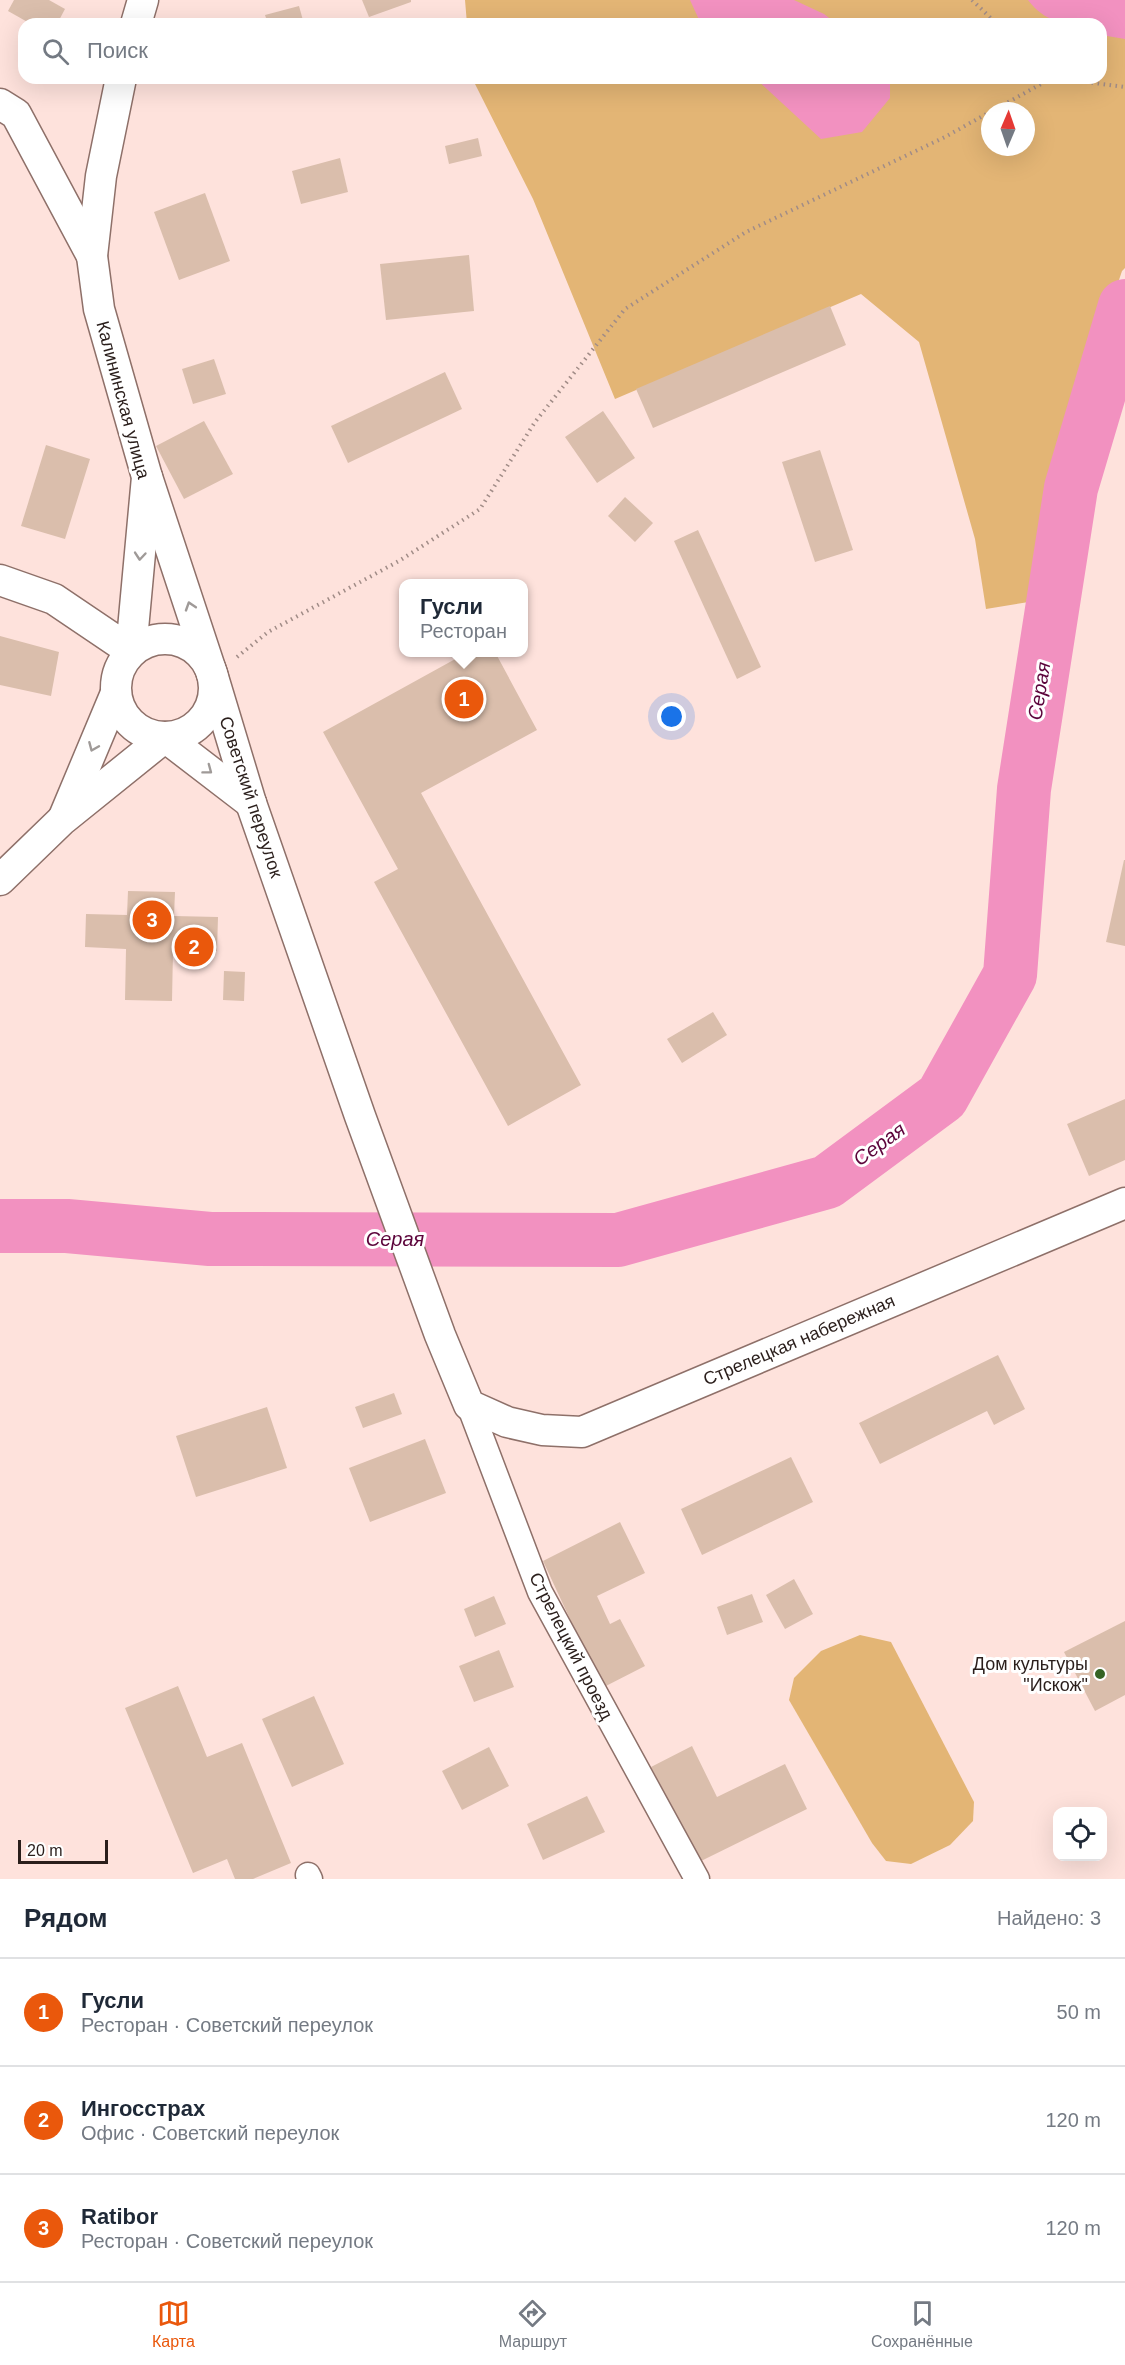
<!DOCTYPE html>
<html lang="ru">
<head>
<meta charset="utf-8">
<style>
	:root { --surface:#fff; --page:#f6f6f7; --text:#1f2937; --muted:#747a83; --line:#e0e1e3; --accent:#ea580c }
	body { margin:0; font-family:Helvetica,sans-serif; background:var(--page); color:var(--text) }
	.controls { position:absolute; right:18px; bottom:18px; display:grid; overflow:hidden; border-radius:12px; box-shadow:0 6px 24px #0002 }
	.controls button { width:54px; height:54px; display:grid; place-items:center; padding:0; border:0; border-bottom:2px solid var(--line); background:var(--surface); color:var(--text); font:30px sans-serif }
	.compass { position:absolute; left:981px; top:102px; width:54px; height:54px; border-radius:50%; background:var(--surface); box-shadow:0 6px 24px #0002; rotate:2deg }
	.scale { position:absolute; left:18px; bottom:15px; width:90px; box-sizing:border-box; padding-left:6px; border:3px solid #2a1e1b; border-top:0; font-size:16px; line-height:21px; white-space:nowrap; color:#2a1e1b; -webkit-text-stroke:4px #fff; paint-order:stroke }
	.you { position:absolute; left:672px; top:717px; width:21px; height:21px; margin:-15px; border:4px solid #fff; border-radius:50%; background:#1a73e8; box-shadow:0 0 0 9px #1a73e833 }
	.badge { display:grid; place-items:center; width:39px; height:39px; border-radius:50%; background:var(--accent); color:#fff; font-size:20px; font-weight:700 }
	.pin { position:absolute; translate:-50% -50%; border:3px solid #fff; box-shadow:0 2px 6px #0006 }
	.popup { position:absolute; left:399px; top:579px; width:129px; height:78px; box-sizing:border-box; display:grid; place-content:center; border-radius:12px; background:var(--surface); filter:drop-shadow(0 2px 4px #0005); font-size:20px; white-space:nowrap; color:var(--muted) }
	.popup b { font-size:22px; color:var(--text) }
	.popup::after { content:''; position:absolute; left:50%; top:100%; margin-left:-12px; border:12px solid transparent; border-top-color:var(--surface) }
	.list { margin:0; padding:0; list-style:none }
	h2 { display:flex; justify-content:space-between; align-items:center; height:78px; margin:0; padding:0 24px; font-size:26px }
	h2 small { font-size:20px; font-weight:400; color:var(--muted) }
	.list li { display:grid; grid-template-columns:39px 1fr auto; gap:18px; align-items:center; box-sizing:border-box; height:108px; padding:0 24px; border-top:2px solid var(--line) }
	.list b { display:block; font-size:22px; white-space:nowrap }
	.list p { margin:0; font-size:20px; white-space:nowrap; color:var(--muted) }
	.list em { font-size:20px; font-style:normal; color:var(--muted) }
	.icon { flex:none; width:33px; height:33px; fill:none; stroke:currentColor; stroke-width:2; stroke-linecap:round; stroke-linejoin:round }
	.map { position:relative; flex:none; width:1125px; height:1879px; overflow:hidden }
	.search { position:absolute; background:var(--surface); box-shadow:0 6px 24px #0002; left:18px; right:18px; top:18px; height:66px; display:flex; align-items:center; gap:15px; box-sizing:border-box; padding:0 21px; border-radius:18px; color:var(--muted); font-size:22px }
	.sheet { height:402px; background:var(--surface) }
	nav { display:flex; justify-content:space-around; align-items:center; box-sizing:border-box; height:84px; border-top:2px solid var(--line); background:var(--surface); font-size:16px; color:var(--muted) }
	nav a { display:grid; justify-items:center; gap:3px }
	nav .on { color:var(--accent) }
	.map>svg:first-child { display:block }
	.green { fill:#e3b575; fill-rule:evenodd }
	.water { fill:#f291c0 }
	.lines { fill:none; stroke-linecap:round; stroke-linejoin:round }
	.river { stroke:#f291c0; stroke-width:54 }
	.building { fill:#dabeac }
	.minor-casing { stroke:#8e7069; stroke-width:27 }
	.tertiary-casing { stroke:#8e7069; stroke-width:33 }
	.path { stroke:#a18c87; stroke-width:4; stroke-dasharray:1.5 4.5; stroke-linecap:butt }
	.minor { stroke:#fff; stroke-width:24 }
	.tertiary { stroke:#fff; stroke-width:30 }
	.oneway { stroke:#9f9a98 }
	.poi-dot { fill:#356424; stroke:#fff; stroke-width:2 }
	.labels { text-anchor:middle; dominant-baseline:central; stroke-width:6; stroke-linejoin:round; paint-order:stroke }
	.street-label { font-size:18px; fill:#2a1e1b; stroke:#fff }
	.poi-label { font-size:18px; fill:#2a1e1b; stroke:#fff; text-anchor:end }
	.water-label { font-size:20px; font-style:italic; fill:#5c043b; stroke:#fff }
</style>
</head>
<body>
<div class="map">
<svg width="1125" height="1879" viewBox="0 0 1125 1879">
	<rect width="100%" height="100%" fill="#fee2dc"/>
	<g class="green">
		<path d="M465,0H1125V268L1122,271L1073,417L1035,601L986,609L975,539L919,342L861,294L615,399L533,199L472,78H1101V24H467ZM990,111H1026V147H990Z"/>
		<path d="M860,1635L891,1642L974,1802L973,1821L950,1845L911,1864L886,1861L872,1843L789,1700L794,1678L821,1651Z"/>
	</g>
	<g class="water">
		<path d="M690,0H794L824,14L837,24H701Z"/>
		<path d="M1028,0H1125V39L1101,35V24C1070,24 1049,27 1028,0Z"/>
		<path d="M755,78H890V98L862,132L821,139Z"/>
	</g>
	<g class="lines">
		<path class="river" d="M0,1226H67L210,1239L618,1240L827,1182L942,1097L1010,975L1024,789L1071,488L1125,306"/>
	</g>
	<g class="building">
		<path d="M14,0H49L65,9L57,24H31L8,11Z"/>
		<path d="M362,0H411V2L369,17Z"/>
		<path d="M299,6L304,24H268L265,15Z"/>
		<path d="M478,138L482,156L449,164L445,146Z"/>
		<path d="M340,158L348,192L301,204L292,171Z"/>
		<path d="M205,193L230,261L179,280L154,212Z"/>
		<path d="M469,255L474,311L386,320L380,264Z"/>
		<path d="M830,306L846,345L653,428L636,389Z"/>
		<path d="M214,359L226,394L193,404L182,369Z"/>
		<path d="M445,372L462,409L348,463L331,426Z"/>
		<path d="M603,411L635,458L597,483L565,437Z"/>
		<path d="M204,421L233,474L184,499L156,446Z"/>
		<path d="M46,445L90,459L65,539L21,526Z"/>
		<path d="M820,450L853,550L815,562L782,462Z"/>
		<path d="M625,497L653,523L635,542L608,516Z"/>
		<path d="M698,530L761,667L737,679L674,541Z"/>
		<path d="M0,636L59,652L51,696L0,685Z"/>
		<path d="M468,652H495L537,730L421,793L581,1085L508,1126L374,882L398,869L323,732Z"/>
		<path d="M1124,860H1125V946L1106,942Z"/>
		<path d="M128,891L175,892L174,916L218,917L217,951L173,950L172,1001L125,1000L126,949L85,947L86,914L127,915Z"/>
		<path d="M224,971L245,972L244,1001L223,1000Z"/>
		<path d="M713,1012L727,1035L682,1063L667,1039Z"/>
		<path d="M1125,1099V1160L1089,1176L1067,1124Z"/>
		<path d="M998,1355L1025,1409L994,1425L987,1411L880,1464L859,1423Z"/>
		<path d="M394,1393L402,1414L363,1428L355,1407Z"/>
		<path d="M267,1407L287,1468L196,1497L176,1436Z"/>
		<path d="M425,1439L446,1493L370,1522L349,1468Z"/>
		<path d="M791,1457L813,1502L702,1555L681,1509Z"/>
		<path d="M620,1522L645,1573L597,1596L610,1624L620,1619L645,1666L602,1688L543,1561Z"/>
		<path d="M794,1579L813,1614L785,1629L766,1595Z"/>
		<path d="M752,1594L763,1622L727,1635L717,1607Z"/>
		<path d="M494,1596L506,1624L475,1637L464,1609Z"/>
		<path d="M1125,1621V1695L1095,1711L1064,1652Z"/>
		<path d="M499,1650L514,1687L474,1702L459,1666Z"/>
		<path d="M178,1686L207,1757L242,1743L291,1863L253,1879H235L227,1859L193,1873L125,1708Z"/>
		<path d="M314,1696L344,1764L292,1787L262,1719Z"/>
		<path d="M692,1746L717,1797L785,1764L807,1809L699,1862L651,1767Z"/>
		<path d="M489,1747L509,1786L462,1810L442,1771Z"/>
		<path d="M587,1796L605,1832L543,1860L527,1824Z"/>
	</g>
	<g class="lines">
		<g class="minor-casing">
			<g id="minor">
				<path d="M469,1405L540,1592L697,1879"/>
				<path d="M308,1875L310,1879"/>
			</g>
		</g>
		<g class="tertiary-casing">
			<g id="tertiary">
				<path d="M136,24L143,0"/>
				<path d="M0,104L16,114L92,256"/>
				<path d="M147,477L213,677L251,803L360,1116L440,1335L469,1405L507,1422L542,1430L582,1432L1125,1203"/>
				<path d="M0,580L54,599L131,651L147,477L99,309L92,256L101,176L121,78"/>
				<circle cx="165" cy="688" r="49"/>
				<path d="M64,817L116,693"/>
				<path d="M0,880L62,820L165,737L251,803"/>
			</g>
		</g>
		<g class="path">
			<path d="M972,0L997,24"/>
			<path d="M1056,78L1125,87"/>
			<path d="M992,111L1052,78"/>
			<path d="M237,657L268,632L399,561L480,509L535,422L625,309L746,232L945,137L990,112"/>
		</g>
		<use href="#minor" class="minor"/>
		<use href="#tertiary" class="tertiary"/>
	</g>
	<defs><path id="oneway-chevron" d="M-2-3.5L2.5 0L-2 3.5" fill="none" stroke-width="1.6" stroke-linecap="round" stroke-linejoin="round" transform="scale(1.5)"/></defs>
	<g class="oneway">
		<use href="#oneway-chevron" transform="translate(140 556) rotate(95)"/>
		<use href="#oneway-chevron" transform="translate(190 606) rotate(-108)"/>
		<use href="#oneway-chevron" transform="translate(93 747) rotate(113)"/>
		<use href="#oneway-chevron" transform="translate(208 770) rotate(37)"/>
	</g>
	<circle class="poi-dot" cx="1100" cy="1674" r="6"/>
	<g class="labels">
		<g class="street-label">
			<text transform="translate(123 400) rotate(75)">Калининская улица</text>
			<text transform="translate(251 797) rotate(72)">Советский переулок</text>
			<text transform="translate(799 1340) rotate(-23)">Стрелецкая набережная</text>
			<text transform="translate(571 1646) rotate(63)">Стрелецкий проезд</text>
		</g>
		<g class="poi-label">
			<text x="1088" y="1664">Дом культуры<tspan x="1088" dy="21">"Искож"</tspan></text>
		</g>
		<g class="water-label">
			<text transform="translate(1039 691) rotate(-81)">Серая</text>
			<text transform="translate(879 1144) rotate(-36)">Серая</text>
			<text x="395" y="1239">Серая</text>
		</g>
	</g>
</svg>
<div class="controls">
<button><svg class="icon" aria-label="locate" viewBox="0 0 24 24"><circle cx="12" cy="12" r="6"/><path d="M12 2v4M12 18v4M2 12h4M18 12h4"/></svg></button>
</div>
<svg class="compass" viewBox="-18 -18 36 36"><path d="M0-13l5 13h-10z" fill="#e53935"/><path d="M0 13l5-13h-10z" fill="#747a83"/></svg>
<div class="scale">20 m</div>
<div class="you"></div>
<div class="pin badge" style="left:464px;top:699px">1</div>
<div class="popup"><b>Гусли</b>Ресторан</div>
<div class="pin badge" style="left:194px;top:947px">2</div>
<div class="pin badge" style="left:152px;top:920px">3</div>
<div class="search"><svg class="icon" aria-label="search" viewBox="0 0 24 24"><circle cx="10" cy="10" r="6"/><path d="M15 15l6 6"/></svg>Поиск</div>
</div>
<section class="sheet">
<h2>Рядом<small>Найдено: 3</small></h2>
<ul class="list">
<li><span class="badge">1</span><div><b>Гусли</b><p>Ресторан · Советский переулок</p></div><em>50 m</em></li>
<li><span class="badge">2</span><div><b>Ингосстрах</b><p>Офис · Советский переулок</p></div><em>120 m</em></li>
<li><span class="badge">3</span><div><b>Ratibor</b><p>Ресторан · Советский переулок</p></div><em>120 m</em></li>
</ul>
</section>
<nav>
<a class="on"><svg class="icon" aria-label="map" viewBox="0 0 24 24"><path d="M3 6l6-2 6 2 6-2v14l-6 2-6-2-6 2zM9 4v14M15 6v14"/></svg>Карта</a>
<a><svg class="icon" aria-label="directions" viewBox="0 0 24 24"><path d="M12 3l9 9-9 9-9-9zM9 14v-3h6M13 9l2 2-2 2"/></svg>Маршрут</a>
<a><svg class="icon" aria-label="saved" viewBox="0 0 24 24"><path d="M7 4h10v16l-5-4-5 4z"/></svg>Сохранённые</a>
</nav>
</body>
</html>
